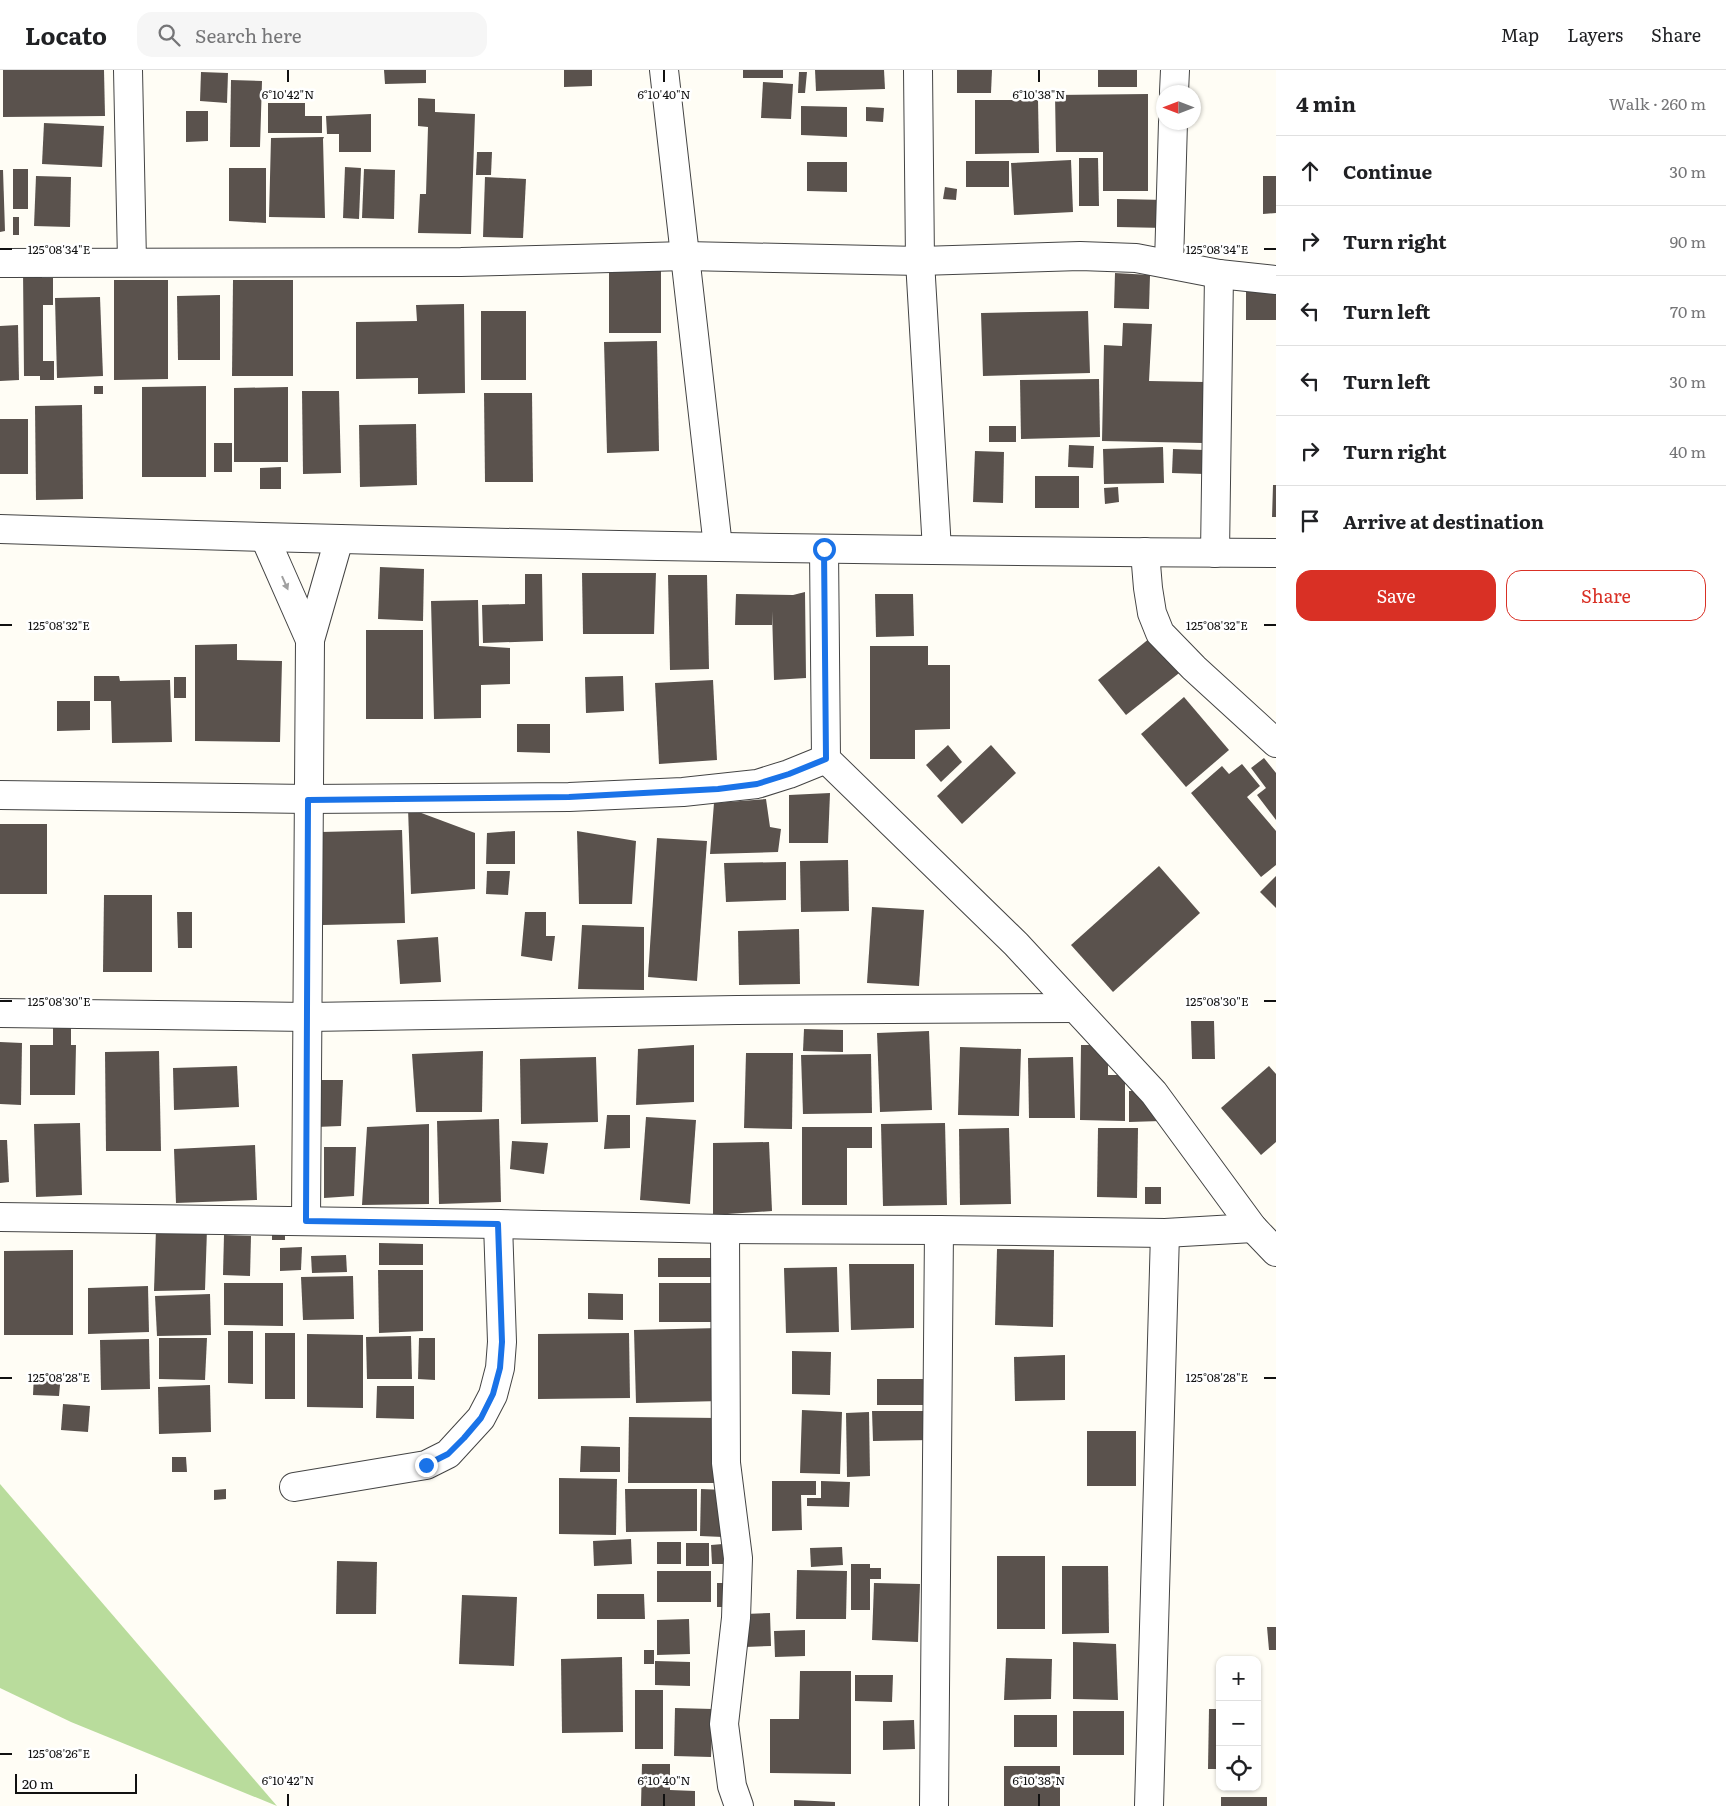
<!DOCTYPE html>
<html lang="en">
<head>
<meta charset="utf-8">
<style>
	:root { --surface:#fff; --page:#f6f6f6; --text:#202124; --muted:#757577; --line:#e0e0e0; --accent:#d93025 }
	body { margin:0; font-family:Literata,serif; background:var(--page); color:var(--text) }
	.controls { position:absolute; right:15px; bottom:15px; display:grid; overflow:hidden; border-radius:10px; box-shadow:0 1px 4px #0004 }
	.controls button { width:45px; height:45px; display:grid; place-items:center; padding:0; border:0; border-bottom:1px solid var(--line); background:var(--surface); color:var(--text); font:25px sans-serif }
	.compass { position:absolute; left:1156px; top:15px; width:45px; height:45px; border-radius:50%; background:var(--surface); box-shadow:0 1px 4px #0004; rotate:270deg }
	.scale { position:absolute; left:15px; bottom:12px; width:122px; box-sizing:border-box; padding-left:5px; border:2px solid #111; border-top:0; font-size:14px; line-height:18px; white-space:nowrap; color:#111; -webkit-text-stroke:4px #fff; paint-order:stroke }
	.stop { position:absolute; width:15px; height:15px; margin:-11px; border:4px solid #1a73e8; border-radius:50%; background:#fff }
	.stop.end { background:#1a73e8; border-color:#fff; box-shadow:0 1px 5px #0008 }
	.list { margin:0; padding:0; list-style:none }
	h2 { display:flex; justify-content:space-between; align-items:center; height:65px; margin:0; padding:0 20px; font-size:21px }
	h2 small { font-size:16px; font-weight:400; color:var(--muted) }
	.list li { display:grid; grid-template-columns:32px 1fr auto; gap:15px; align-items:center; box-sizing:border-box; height:70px; padding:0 20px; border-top:1px solid var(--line) }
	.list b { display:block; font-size:19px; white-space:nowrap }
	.list em { font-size:16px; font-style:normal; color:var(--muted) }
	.actions { display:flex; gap:10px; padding:15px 20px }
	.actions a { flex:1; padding:11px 0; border:1px solid var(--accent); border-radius:15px; text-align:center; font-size:18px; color:var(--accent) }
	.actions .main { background:var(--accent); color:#fff }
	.icon { flex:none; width:28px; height:28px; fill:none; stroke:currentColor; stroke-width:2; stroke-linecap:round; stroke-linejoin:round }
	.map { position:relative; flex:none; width:1276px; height:1736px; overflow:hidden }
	header { display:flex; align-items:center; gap:30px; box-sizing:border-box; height:70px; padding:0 25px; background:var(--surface); border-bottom:1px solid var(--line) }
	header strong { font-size:24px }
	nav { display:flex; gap:28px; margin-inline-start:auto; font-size:18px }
	.search { width:350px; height:45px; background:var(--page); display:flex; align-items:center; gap:12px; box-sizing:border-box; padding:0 18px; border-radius:15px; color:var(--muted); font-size:19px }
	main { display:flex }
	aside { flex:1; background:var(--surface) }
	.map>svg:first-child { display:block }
	.forest { fill:#b9dc9c }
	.building { fill:#5a524d }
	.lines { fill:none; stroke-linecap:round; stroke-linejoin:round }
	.minor-casing { stroke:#444; stroke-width:30 }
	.minor { stroke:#fff; stroke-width:28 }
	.oneway { fill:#a0a0a0 }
	.route { stroke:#1a73e8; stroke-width:6 }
	.ticks { fill:none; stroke:#111; stroke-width:2 }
	.ticks-label { font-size:12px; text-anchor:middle; fill:#111; stroke:#fff; stroke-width:5; stroke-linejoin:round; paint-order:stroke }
</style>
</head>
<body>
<header>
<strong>Locato</strong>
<div class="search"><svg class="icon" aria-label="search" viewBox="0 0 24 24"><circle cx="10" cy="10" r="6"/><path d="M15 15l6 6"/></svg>Search here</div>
<nav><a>Map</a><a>Layers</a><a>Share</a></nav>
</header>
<main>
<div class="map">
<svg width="1276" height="1736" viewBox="0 0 1276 1736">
	<rect width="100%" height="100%" fill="#fffdf5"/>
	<path class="forest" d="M0,1414L277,1736L71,1652L0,1618Z"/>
	<g class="building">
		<path d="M3,0H104L105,46L3,47Z"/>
		<path d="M384,0H426V13L385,14Z"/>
		<path d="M564,0H592V16L564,17Z"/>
		<rect x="743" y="0" width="40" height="8"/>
		<path d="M815,0H884L885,19L816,21Z"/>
		<path d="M957,0H992L991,23H957Z"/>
		<rect x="1098" y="0" width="39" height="17"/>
		<path d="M201,2L228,3L227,33L200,31Z"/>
		<path d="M799,2H807L805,23H798Z"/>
		<path d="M231,10L262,11L260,77H230Z"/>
		<path d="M763,12L793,14L791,49L761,48Z"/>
		<path d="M1148,24V121H1103V82H1056L1055,25Z"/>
		<path d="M418,28L435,29V42L475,44L471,164L418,163L420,124H426L428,57L418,56Z"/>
		<path d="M975,30H1038L1039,83L975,84Z"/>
		<path d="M268,33H305V46H322V63H268Z"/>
		<path d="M801,36L847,37V67L801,65Z"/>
		<path d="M866,37L884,38L883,52L866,51Z"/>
		<path d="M186,41H208V71L186,72Z"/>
		<path d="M371,44V82H339V64H327L326,46Z"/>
		<path d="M44,53L104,56L102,97L42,94Z"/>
		<path d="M324,67L323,69L325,148L269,147L271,68Z"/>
		<path d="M477,82H492L491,105H476Z"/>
		<path d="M1079,88H1098L1099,136H1079Z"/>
		<path d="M1071,90L1073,142L1014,145L1011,93Z"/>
		<rect x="966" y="91" width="43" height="26"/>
		<path d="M807,92H847V122L807,121Z"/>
		<path d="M345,97L361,98L359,149L343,148Z"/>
		<path d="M229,98H266V153L229,151Z"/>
		<rect x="13" y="99" width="15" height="40"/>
		<path d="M364,99L395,100L394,149L362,148Z"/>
		<path d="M0,100H3L5,161L0,162Z"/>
		<path d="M36,106L71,107L70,157L34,156Z"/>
		<path d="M1263,106H1276V143L1263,144Z"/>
		<path d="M485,107L526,109L523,168L483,167Z"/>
		<path d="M945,117L957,119L956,130L943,129Z"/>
		<path d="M1117,129L1166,130L1165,158L1117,157Z"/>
		<rect x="13" y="147" width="6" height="18"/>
		<rect x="609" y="197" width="52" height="66"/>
		<path d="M23,200H42V208H53V235H43V291H54V310H40V306H24Z"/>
		<path d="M1115,203L1150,205L1149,239L1114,238Z"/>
		<path d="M114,210H168V309L114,310Z"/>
		<path d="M233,210H293V306H232Z"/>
		<rect x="1246" y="218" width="30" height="32"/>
		<path d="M220,225V290H178L177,226Z"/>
		<path d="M100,227L103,306L57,308L55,228Z"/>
		<path d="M464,234L465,323L418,324V308L356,309V252L417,251L416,235Z"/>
		<rect x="481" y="241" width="45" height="69"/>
		<path d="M1088,241L1090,303L983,306L981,243Z"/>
		<path d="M1123,253L1152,254L1149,311L1205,312L1203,373L1102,371L1104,275L1122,276Z"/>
		<path d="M18,255L19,310L0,311V256Z"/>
		<path d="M657,271L659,381L607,383L604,272Z"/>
		<path d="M1099,309L1100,367L1021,369L1020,310Z"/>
		<rect x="94" y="316" width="9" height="8"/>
		<path d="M206,316V407H142V317Z"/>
		<path d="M288,317V392H234V318Z"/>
		<path d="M302,321H339L341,403L303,404Z"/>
		<path d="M484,323H532L533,412H485Z"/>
		<path d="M82,335L83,429L36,430L35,336Z"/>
		<rect x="0" y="349" width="28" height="55"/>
		<path d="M416,354L417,415L360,417L359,355Z"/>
		<rect x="989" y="356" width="27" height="16"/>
		<rect x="214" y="373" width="18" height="29"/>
		<path d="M1069,375L1094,376L1093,398L1068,397Z"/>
		<path d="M1163,377L1164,413L1104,414L1103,379Z"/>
		<path d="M1173,379L1205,380V404L1172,403Z"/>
		<path d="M975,381L1004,382L1003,433L973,432Z"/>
		<path d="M281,397V419H260V398Z"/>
		<rect x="1035" y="406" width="44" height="32"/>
		<path d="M1273,415H1276V447H1272Z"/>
		<path d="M1118,417L1119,432L1105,434L1104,418Z"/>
		<path d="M380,497L424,499L423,551L378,549Z"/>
		<path d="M582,503H656L654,564H583Z"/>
		<path d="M525,504H542L543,571L483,573L482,535L525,534Z"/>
		<path d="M668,505H707L709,599L670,600Z"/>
		<path d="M805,522L806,608L774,610L772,541V555H735L736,524L793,525Z"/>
		<path d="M875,524H913L914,566L876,567Z"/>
		<path d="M478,530L479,576L510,578V614L481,615V648L434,649L431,531Z"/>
		<rect x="366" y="560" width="57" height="89"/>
		<path d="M1155,564L1183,600L1126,645L1098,610Z"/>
		<path d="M237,574V590L282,591L280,672L195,671V575Z"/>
		<path d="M870,576H928V595H950V659L915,660V689H870Z"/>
		<path d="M94,606H119L120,611L170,610L172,672L112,673L111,631H94Z"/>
		<path d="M623,606L624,641L586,643L585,607Z"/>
		<rect x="174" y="607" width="12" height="21"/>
		<path d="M713,610L717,690L659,694L655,613Z"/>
		<path d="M1184,627L1229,680L1186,717L1141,664Z"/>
		<path d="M57,631H90V660L57,661Z"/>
		<path d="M517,654H550V683L517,682Z"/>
		<path d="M948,675L962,692L941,712L926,695Z"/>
		<path d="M991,675L1016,703L962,754L937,726Z"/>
		<path d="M1264,688L1276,703V750L1257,725L1266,718L1251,698Z"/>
		<path d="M1242,694L1260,716L1247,727L1276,761V795L1261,807L1191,723L1222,696L1229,704Z"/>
		<path d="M830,723L828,773H789V725Z"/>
		<path d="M766,729L770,757L781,759L778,782L710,784L714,733Z"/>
		<path d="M408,738L475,763V819L411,824Z"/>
		<rect x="0" y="754" width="47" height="70"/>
		<path d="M402,760L405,853L323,855L321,762Z"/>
		<path d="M515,761V794H486L487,763Z"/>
		<path d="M577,761L636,771L632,834H579Z"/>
		<path d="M657,768L707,771L697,911L648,907Z"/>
		<path d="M848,790L849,841L801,842L800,791Z"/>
		<path d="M786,792V830L726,832L724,793Z"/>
		<path d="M1159,796L1200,843L1113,922L1071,875Z"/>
		<path d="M487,801H510L508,825L486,824Z"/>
		<path d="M1276,806V838L1260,822Z"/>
		<path d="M104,825H152V902H103Z"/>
		<path d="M872,837L924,840L919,916L867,913Z"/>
		<path d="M177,842H192V878H178Z"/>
		<path d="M525,842H546V866H555L552,891L521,886Z"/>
		<path d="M582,855L644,857V920L578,919Z"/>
		<path d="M799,859L800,914L739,915L738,861Z"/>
		<path d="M438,867L441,912L400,914L397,870Z"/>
		<path d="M53,947H71V975H76L75,1025H30V975H53Z"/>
		<path d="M1191,951H1214L1215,989H1192Z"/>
		<path d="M804,959L843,960V982L803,981Z"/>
		<path d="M929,961L932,1040L880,1042L877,963Z"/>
		<path d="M0,972L22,973L21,1035L0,1034Z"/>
		<path d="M694,975V1032L636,1035L638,979Z"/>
		<path d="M1081,975H1108V1005H1125V1051L1080,1050Z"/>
		<path d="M960,977L1021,979L1019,1046L958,1045Z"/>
		<path d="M159,981L161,1081H106L105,982Z"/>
		<path d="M483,981L482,1042H416L412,984Z"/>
		<path d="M746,983H793L792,1059L744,1058Z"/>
		<path d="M871,984L872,1043L803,1044L801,985Z"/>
		<path d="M596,987L598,1052L521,1054L520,989Z"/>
		<path d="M1073,987L1075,1048H1029L1028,988Z"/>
		<path d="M237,996L239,1037L174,1040L173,998Z"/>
		<path d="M1269,996L1276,1004V1072L1261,1085L1221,1038Z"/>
		<path d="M315,1010H343L341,1056L316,1057Z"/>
		<path d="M1129,1021H1149L1161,1051L1129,1052Z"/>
		<path d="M607,1045H630V1078L604,1079Z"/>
		<path d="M646,1047L696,1050L690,1134L640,1130Z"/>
		<path d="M499,1049L501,1132L439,1134L437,1051Z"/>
		<path d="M80,1053L82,1125L36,1127L34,1054Z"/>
		<path d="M945,1053L947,1135L883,1136L881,1054Z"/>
		<path d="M429,1054V1134L362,1135L367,1057Z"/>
		<path d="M802,1057H872V1078H847V1135H802Z"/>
		<path d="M1009,1058L1011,1134L960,1135L959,1059Z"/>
		<path d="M1098,1058H1138L1137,1128L1097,1127Z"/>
		<path d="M0,1070H7L9,1112L0,1113Z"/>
		<path d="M512,1071L548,1073L544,1104L510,1099Z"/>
		<path d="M769,1072L772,1141L713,1145V1073Z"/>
		<path d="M255,1075L257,1130L176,1133L174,1079Z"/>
		<path d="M324,1077H356L354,1126L324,1128Z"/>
		<rect x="1145" y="1117" width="16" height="17"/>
		<path d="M156,1159H207L205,1220L154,1221Z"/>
		<rect x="272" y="1159" width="13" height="11"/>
		<path d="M224,1165L251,1166L250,1206L223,1205Z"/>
		<path d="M379,1173L423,1174V1195H379Z"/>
		<path d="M302,1177L301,1200L280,1201V1178Z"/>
		<path d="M997,1179L1054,1180L1053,1257L995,1255Z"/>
		<path d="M73,1180V1265H4V1181Z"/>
		<path d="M346,1185L347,1202L312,1203L311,1186Z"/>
		<rect x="658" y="1188" width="53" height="19"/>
		<path d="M849,1194H914V1258L851,1260Z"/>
		<path d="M837,1197L839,1262L786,1263L784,1198Z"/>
		<path d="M378,1200H423V1261L379,1263Z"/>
		<path d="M353,1206L354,1249L303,1250L301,1207Z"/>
		<path d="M224,1213H283V1256L224,1255Z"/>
		<rect x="659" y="1213" width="53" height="39"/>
		<path d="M148,1216L149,1262L88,1264V1218Z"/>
		<path d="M588,1223L623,1224V1250L588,1249Z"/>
		<path d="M210,1224L211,1265L157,1266L155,1226Z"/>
		<path d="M719,1258L721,1331L636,1333L634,1260Z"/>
		<path d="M228,1261H253V1314L228,1313Z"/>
		<rect x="265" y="1263" width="30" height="66"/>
		<path d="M629,1263L630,1328L538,1329V1264Z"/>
		<path d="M307,1264L363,1265V1338L307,1337Z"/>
		<path d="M411,1266L412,1309H367L366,1267Z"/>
		<path d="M159,1268H207L205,1310L159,1309Z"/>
		<path d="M419,1268H435V1310L418,1309Z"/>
		<path d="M149,1269L150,1319L101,1320L100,1270Z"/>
		<path d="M792,1281L831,1282L830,1325L792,1324Z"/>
		<path d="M1065,1285V1330L1015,1331L1014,1287Z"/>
		<path d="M34,1303L61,1304L59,1326L33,1325Z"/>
		<rect x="877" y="1309" width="52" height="26"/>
		<path d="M210,1315L211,1362L159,1364L158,1317Z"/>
		<path d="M377,1316H414V1349L376,1348Z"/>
		<path d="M63,1334L90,1336L88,1362L61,1360Z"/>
		<path d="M802,1340L842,1342L840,1404L800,1403Z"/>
		<path d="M872,1341H931L932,1370L873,1371Z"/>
		<path d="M869,1342L870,1406L847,1407L846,1343Z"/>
		<path d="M629,1347L718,1348L717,1413H628Z"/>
		<rect x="1087" y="1361" width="49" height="55"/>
		<path d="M581,1376L620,1377V1402H580Z"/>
		<path d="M172,1387H186L187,1402H172Z"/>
		<path d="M559,1408L617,1409L616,1465L559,1464Z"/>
		<path d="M772,1411H816V1425H801L802,1460L772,1461Z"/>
		<path d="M821,1411L850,1412L849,1437L807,1436V1428H821Z"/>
		<path d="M226,1419V1429L214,1430V1420Z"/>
		<path d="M625,1419H697V1461L626,1462Z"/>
		<path d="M701,1419L724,1420L723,1467L700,1466Z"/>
		<path d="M631,1469L632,1494L594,1496L593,1471Z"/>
		<rect x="657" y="1472" width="24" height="22"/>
		<rect x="686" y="1473" width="23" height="23"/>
		<path d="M723,1474L724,1494H712L711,1475Z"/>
		<path d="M842,1477L843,1495L811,1497L810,1478Z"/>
		<rect x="997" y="1486" width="48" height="73"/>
		<path d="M337,1491L377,1492L376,1544H336Z"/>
		<path d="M851,1494H870V1498H881V1509H870V1540H851Z"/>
		<path d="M1062,1496H1108L1109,1563L1062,1564Z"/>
		<path d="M797,1500L847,1501L846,1549H796Z"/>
		<rect x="657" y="1501" width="54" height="31"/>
		<rect x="717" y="1513" width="16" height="24"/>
		<path d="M874,1513L920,1514L918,1572L872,1570Z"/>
		<path d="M597,1524H644L645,1549H597Z"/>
		<path d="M462,1525L517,1527L514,1596L459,1594Z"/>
		<path d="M770,1543L771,1576L745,1577V1544Z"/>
		<path d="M689,1549L690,1584L657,1585V1550Z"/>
		<path d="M1267,1557H1276V1580H1269Z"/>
		<path d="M805,1560V1586L775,1587L774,1561Z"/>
		<path d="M1073,1572L1116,1574L1118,1630L1073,1629Z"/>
		<rect x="644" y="1580" width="10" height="14"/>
		<path d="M622,1587L623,1662L562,1663L561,1589Z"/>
		<path d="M1006,1588L1052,1589L1051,1629L1004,1630Z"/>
		<path d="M655,1591L690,1592V1616L655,1615Z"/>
		<path d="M800,1601H851V1704L770,1703V1649H799Z"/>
		<path d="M855,1605H893L892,1632L855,1631Z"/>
		<rect x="635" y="1620" width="28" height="59"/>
		<path d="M675,1638L713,1639L711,1687L674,1686Z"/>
		<path d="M1209,1639H1220V1699H1208Z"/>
		<rect x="1073" y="1641" width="51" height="44"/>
		<rect x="1014" y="1645" width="43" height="32"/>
		<path d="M914,1650L915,1679L883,1680V1651Z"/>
		<path d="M642,1694H670V1720L695,1721V1736H641Z"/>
		<rect x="1004" y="1696" width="56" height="40"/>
		<rect x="1221" y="1727" width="46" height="9"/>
		<path d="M794,1730L835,1732V1736H794Z"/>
	</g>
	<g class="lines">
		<g class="minor-casing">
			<g id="minor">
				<path d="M128,0L132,191"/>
				<path d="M664,0L718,477"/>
				<path d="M918,0L920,191L937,480"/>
				<path d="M1174,22L1175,0"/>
				<path d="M0,193L461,192L686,186L920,191L1080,186L1136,188L1219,204L1276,210"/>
				<path d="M1169,194L1173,52"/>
				<path d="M0,459C425,473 851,481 1276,483"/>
				<path d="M265,468L310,570"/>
				<path d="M824,479L826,689L1016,874L1154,1023L1253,1158L1276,1182"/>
				<path d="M1145,482L1148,518L1152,543L1160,563L1194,598L1276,673"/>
				<path d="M1215,483L1219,204"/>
				<path d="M0,725L308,729L569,727L683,722L757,714L789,704L826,689"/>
				<path d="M0,943L308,947L737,940L1075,938"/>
				<path d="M0,1147L498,1154L725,1159L939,1160L1165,1163L1253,1158"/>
				<path d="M306,1151L310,570L339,469"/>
				<path d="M725,1159L726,1393L738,1488L736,1548L724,1654L732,1716L739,1736"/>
				<path d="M294,1417L426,1395L448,1384L481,1348L493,1325L500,1298L502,1272L498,1154"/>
				<path d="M934,1736L939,1160"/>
				<path d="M1149,1736L1165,1163"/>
			</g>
		</g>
		<use href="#minor" class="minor"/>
	</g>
	<defs><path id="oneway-solid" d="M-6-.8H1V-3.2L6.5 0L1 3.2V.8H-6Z" transform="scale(1.25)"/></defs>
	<use class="oneway" href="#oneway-solid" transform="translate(285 513) rotate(66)"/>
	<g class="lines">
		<path class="route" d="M426,1395L448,1384L464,1368L481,1348L493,1324L500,1298L502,1272L498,1154L306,1151L308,730L569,727L718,719L757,714L789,704L826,689L824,479"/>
	</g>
	<path class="ticks" d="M288,0V12M664,0V12M1039,0V12M0,179H12M1264,179H1276M0,555H12M1264,555H1276M0,931H12M1264,931H1276M0,1308H12M1264,1308H1276M0,1684H12M288,1724V1736M664,1724V1736M1039,1724V1736"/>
	<g class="ticks-label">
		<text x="288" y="29">6°10'42"N</text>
		<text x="664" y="29">6°10'40"N</text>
		<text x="1039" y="29">6°10'38"N</text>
		<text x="1217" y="184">125°08'34"E</text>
		<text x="59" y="184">125°08'34"E</text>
		<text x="1217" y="560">125°08'32"E</text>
		<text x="59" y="560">125°08'32"E</text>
		<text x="1217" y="936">125°08'30"E</text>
		<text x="59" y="936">125°08'30"E</text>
		<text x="1217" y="1312">125°08'28"E</text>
		<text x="59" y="1312">125°08'28"E</text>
		<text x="59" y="1688">125°08'26"E</text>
		<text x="288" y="1715">6°10'42"N</text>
		<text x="664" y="1715">6°10'40"N</text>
		<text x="1039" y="1715">6°10'38"N</text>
	</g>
</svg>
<div class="controls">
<button>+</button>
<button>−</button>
<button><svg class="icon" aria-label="locate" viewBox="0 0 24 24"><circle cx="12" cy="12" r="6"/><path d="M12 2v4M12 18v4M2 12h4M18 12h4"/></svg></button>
</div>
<svg class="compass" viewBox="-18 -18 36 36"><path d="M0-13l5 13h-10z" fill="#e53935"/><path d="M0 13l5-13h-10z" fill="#757577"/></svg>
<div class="scale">20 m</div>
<div class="stop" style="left:824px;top:479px"></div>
<div class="stop end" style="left:426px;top:1395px"></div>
</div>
<aside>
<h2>4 min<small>Walk · 260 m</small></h2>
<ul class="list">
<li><svg class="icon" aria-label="ahead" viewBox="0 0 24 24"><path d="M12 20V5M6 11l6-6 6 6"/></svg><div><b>Continue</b></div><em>30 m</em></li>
<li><svg class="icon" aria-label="right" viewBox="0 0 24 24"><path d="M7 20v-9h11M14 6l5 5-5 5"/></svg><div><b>Turn right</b></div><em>90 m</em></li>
<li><svg class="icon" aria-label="left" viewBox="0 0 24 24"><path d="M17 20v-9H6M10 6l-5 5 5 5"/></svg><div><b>Turn left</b></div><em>70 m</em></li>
<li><svg class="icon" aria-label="left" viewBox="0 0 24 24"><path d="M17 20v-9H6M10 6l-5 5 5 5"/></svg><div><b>Turn left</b></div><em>30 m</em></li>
<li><svg class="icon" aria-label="right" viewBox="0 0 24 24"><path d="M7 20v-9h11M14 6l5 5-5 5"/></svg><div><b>Turn right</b></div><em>40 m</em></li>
<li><svg class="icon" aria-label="arrive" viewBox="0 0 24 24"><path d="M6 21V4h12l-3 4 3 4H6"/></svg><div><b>Arrive at destination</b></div></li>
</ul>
<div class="actions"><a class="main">Save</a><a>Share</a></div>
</aside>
</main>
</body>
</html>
